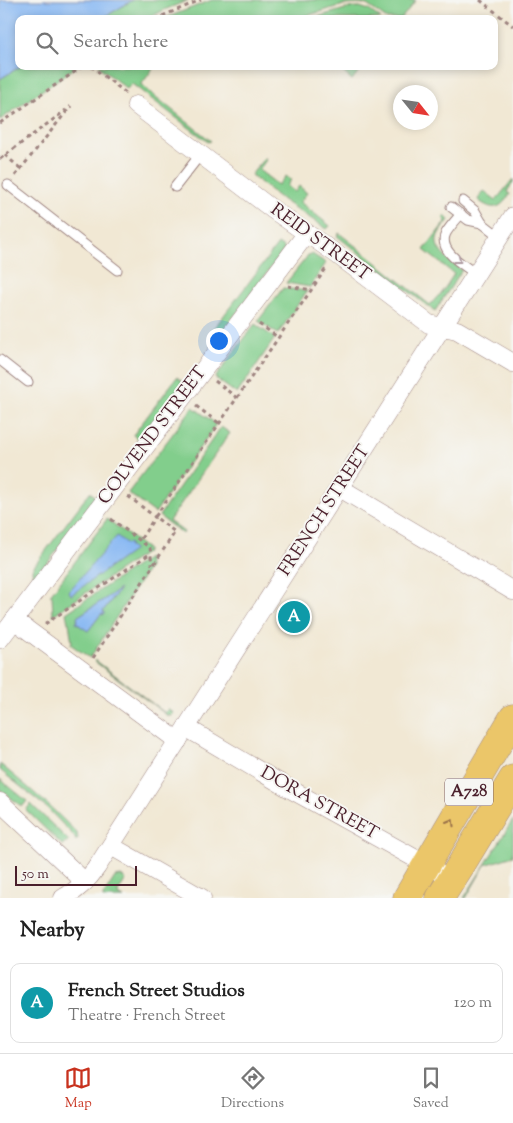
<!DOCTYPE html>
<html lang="en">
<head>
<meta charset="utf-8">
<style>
	:root { --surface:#fff; --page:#f2f2f2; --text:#222; --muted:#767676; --line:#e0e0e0; --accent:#c8321e }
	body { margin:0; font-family:"Sorts Mill Goudy",serif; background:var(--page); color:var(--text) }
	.compass { position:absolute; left:393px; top:85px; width:45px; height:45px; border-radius:50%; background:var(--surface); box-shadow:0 2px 8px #0003; rotate:120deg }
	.scale { position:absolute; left:15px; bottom:12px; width:122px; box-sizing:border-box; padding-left:5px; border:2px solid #4a1f2b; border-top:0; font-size:14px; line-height:18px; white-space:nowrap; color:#4a1f2b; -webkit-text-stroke:4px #f6f6f2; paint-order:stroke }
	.you { position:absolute; left:218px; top:340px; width:18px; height:18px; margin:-12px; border:4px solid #fff; border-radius:50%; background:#1a73e8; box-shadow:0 0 0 8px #1a73e833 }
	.badge { display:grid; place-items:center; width:32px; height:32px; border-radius:50%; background:var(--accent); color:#fff; font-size:16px; font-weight:700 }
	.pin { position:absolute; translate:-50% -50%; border:2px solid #fff; box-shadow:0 1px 5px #0006 }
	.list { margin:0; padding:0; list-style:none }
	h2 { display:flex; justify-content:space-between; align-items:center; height:65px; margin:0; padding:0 20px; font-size:21px }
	h2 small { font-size:16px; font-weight:400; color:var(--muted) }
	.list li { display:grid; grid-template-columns:32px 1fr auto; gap:15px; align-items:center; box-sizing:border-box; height:80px; margin:0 10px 10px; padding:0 10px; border:1px solid var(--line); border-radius:10px }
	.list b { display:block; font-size:19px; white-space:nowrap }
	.list p { margin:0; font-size:16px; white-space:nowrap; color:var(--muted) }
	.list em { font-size:16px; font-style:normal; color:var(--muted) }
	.icon { flex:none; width:28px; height:28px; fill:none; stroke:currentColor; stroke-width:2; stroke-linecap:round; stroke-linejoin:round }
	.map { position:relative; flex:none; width:513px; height:898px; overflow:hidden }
	.search { position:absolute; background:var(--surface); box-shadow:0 2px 8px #0003; left:15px; right:15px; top:15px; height:55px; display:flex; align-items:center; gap:12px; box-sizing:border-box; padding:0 18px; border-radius:10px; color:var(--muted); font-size:19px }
	.sheet { height:155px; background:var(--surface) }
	nav { display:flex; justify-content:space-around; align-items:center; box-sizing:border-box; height:70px; border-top:1px solid var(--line); background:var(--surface); font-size:14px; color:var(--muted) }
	nav a { display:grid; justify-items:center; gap:2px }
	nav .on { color:var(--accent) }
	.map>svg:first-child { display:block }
	.green { fill:#82ce8c; stroke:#66765c; fill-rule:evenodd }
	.water { fill:#88b8f3; stroke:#696c8f }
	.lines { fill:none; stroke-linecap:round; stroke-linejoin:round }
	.service-casing { stroke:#9e8480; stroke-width:11 }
	.minor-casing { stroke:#9e8480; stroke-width:19 }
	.primary-casing { stroke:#9e8480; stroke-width:29 }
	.path { stroke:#9e8480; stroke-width:3; stroke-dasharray:4 4; stroke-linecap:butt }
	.service { stroke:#fff; stroke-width:9 }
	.minor { stroke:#fff; stroke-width:18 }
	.primary { stroke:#ebc669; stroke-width:28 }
	.oneway { stroke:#ae9aa0 }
	.oneway2 { stroke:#9a724a }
	.labels { text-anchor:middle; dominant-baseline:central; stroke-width:4; stroke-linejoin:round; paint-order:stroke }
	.shield { fill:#f6f6f2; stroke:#7e6067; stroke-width:1 }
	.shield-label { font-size:16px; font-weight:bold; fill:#4a1f2b }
	.street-label { font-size:18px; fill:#4a1f2b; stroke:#f6f6f2 }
</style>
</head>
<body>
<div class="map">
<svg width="513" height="898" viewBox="0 0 513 898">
	<rect width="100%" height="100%" fill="#f6f6f2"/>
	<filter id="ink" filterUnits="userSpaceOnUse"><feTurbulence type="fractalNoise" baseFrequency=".02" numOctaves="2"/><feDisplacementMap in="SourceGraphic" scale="10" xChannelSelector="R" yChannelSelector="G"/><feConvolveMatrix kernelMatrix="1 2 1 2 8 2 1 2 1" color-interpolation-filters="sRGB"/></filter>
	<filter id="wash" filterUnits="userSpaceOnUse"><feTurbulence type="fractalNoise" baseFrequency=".0096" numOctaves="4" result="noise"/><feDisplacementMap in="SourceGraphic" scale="20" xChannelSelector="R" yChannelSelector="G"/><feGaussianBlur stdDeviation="1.12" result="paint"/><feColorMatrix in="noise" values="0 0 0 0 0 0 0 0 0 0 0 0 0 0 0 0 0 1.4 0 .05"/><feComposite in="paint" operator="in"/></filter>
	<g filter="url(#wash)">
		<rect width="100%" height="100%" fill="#f1e8d4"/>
		<g class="green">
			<path d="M133,0H189L164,10L147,19H101Z"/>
			<path d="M212,0H416L401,19H387L367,5L360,4L344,5L295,19H163Z"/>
			<path d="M360,7L369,10L381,19H310L349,8Z"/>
			<path d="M21,66H77L0,120V79Z"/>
			<path d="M98,66H155L141,85L211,141L208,142L132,84L127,89Z"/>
			<path d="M336,66H363L352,80Z"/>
			<path d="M265,157L266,160L259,170L278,185L286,176L291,180L287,186L295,192L299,186L307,193L300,202L330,226L327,229L284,201L251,175Z"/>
			<path d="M513,179V182L507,192L510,194C500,210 492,211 478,200L482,192L484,191L496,200Z"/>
			<path d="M445,216L449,220C446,224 442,228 439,233C430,250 451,261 462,270L435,311L425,304L337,236L339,233L430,305L438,296L441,294L454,274L424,250L446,221L443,218Z"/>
			<path d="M278,244L285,249L226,327L219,332L212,331Z"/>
			<path d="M312,254L326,263L310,287L286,283L306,258L308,255Z"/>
			<path d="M283,288L307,291L278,334L258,321Z"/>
			<path d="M255,324L275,338L237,394L215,378Z"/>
			<path d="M177,377L184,383L140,441L133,435Z"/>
			<path d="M193,407L216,424L155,513L128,493Z"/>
			<path d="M221,427L230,433L169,521L184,532L183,534L159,516Z"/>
			<path d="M90,492L97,498L33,582L32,569Z"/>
			<path d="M107,519L147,549V552L53,615L52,595H50Z"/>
			<path d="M148,558L149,567L90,658L70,644L72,643L69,623H68L66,613ZM119,590L103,611V614H101L88,631L76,622L78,621L77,617Z"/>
			<path d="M95,660L165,713L168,709L174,713C172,716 170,716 167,715L94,661Z"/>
			<path d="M0,764C27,786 53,808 77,833L78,839L76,841L74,836L47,808L0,770Z"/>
			<path d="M0,779L27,801L22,807L0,789Z"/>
			<path d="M31,804L69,841L62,845L26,810Z"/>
			<path d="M513,820V856L485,865L466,898H464Z"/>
			<path d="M121,876L126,879L117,894L124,898H103V896L115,877Z"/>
		</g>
		<g class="water">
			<path d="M0,0H133L101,19H19V66H21L0,79Z"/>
			<path d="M117,536L127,544L129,543L130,544L129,546L134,550L71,595L69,591Z"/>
			<path d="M120,589L103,611L104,613V615L101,614L88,631L79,625L78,623L76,624V622L78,621L77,617Z"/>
		</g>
	</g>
	<g filter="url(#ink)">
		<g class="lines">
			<g class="service-casing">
				<g id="service">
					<path d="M8,185L117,270"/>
					<path d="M175,187L200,155"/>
					<path d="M463,201L475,211L482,223L500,237"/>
					<path d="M451,207L468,220L482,223"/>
					<path d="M461,214C456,220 450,226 446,233C437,251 464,265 476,274"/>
					<path d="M0,360L28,382"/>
				</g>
			</g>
			<g class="minor-casing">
				<g id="minor">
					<path d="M136,105L272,209L335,253L429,324L457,330L513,363"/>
					<path d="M340,488L513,591"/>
					<path d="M14,620L178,741"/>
					<path d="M0,639L307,233"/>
					<path d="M187,728L290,789L436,870"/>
					<path d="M0,802L85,882"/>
					<path d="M111,846L202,898"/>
					<path d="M63,898C77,891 88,880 97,867L513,216"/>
				</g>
			</g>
			<g class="primary-casing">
				<g id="primary">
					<path d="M407,898L513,718"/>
					<path d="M440,898L461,865L513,779"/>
				</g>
			</g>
			<g class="path">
				<path d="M480,0L513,26"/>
				<path d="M155,19L201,0"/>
				<path d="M91,66L126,93"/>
				<path d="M0,123L83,66"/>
				<path d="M5,155L21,169"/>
				<path d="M0,159L66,110"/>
				<path d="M15,176L71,106"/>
				<path d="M288,286L312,290"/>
				<path d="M259,324L279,338"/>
				<path d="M215,381L237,398"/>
				<path d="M196,406L220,424"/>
				<path d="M128,496L155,517L140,540"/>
				<path d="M111,519L150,548L152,565"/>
				<path d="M45,624L151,553"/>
				<path d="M93,658L175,532L155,517L327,267"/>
			</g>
			<use href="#service" class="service"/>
			<use href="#minor" class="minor"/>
			<use href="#primary" class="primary"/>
		</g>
		<defs><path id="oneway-chevron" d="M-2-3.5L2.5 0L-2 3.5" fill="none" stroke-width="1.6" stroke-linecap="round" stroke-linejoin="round" transform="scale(1.25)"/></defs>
		<use class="oneway" href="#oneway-chevron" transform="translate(458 260) rotate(38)"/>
		<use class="oneway2" href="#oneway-chevron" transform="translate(451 822) rotate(-60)"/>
	</g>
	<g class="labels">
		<rect class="shield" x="445" y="778.5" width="48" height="27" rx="4"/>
		<g class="shield-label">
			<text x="469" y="792">A728</text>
		</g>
		<g class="street-label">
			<text transform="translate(320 243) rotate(36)">REID STREET</text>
			<text transform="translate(153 436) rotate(-53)">COLVEND STREET</text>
			<text transform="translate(325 511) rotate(-57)">FRENCH STREET</text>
			<text transform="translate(319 804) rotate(29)">DORA STREET</text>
		</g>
	</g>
</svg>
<svg class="compass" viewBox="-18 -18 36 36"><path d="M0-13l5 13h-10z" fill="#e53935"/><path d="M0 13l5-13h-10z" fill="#767676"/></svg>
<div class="scale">50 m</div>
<div class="you"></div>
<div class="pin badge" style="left:294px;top:617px;background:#0f9aa8">A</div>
<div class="search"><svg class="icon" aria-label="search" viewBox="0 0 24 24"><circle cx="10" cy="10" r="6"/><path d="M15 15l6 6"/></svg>Search here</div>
</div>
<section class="sheet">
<h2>Nearby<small></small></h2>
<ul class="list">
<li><span class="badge" style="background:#0f9aa8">A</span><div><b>French Street Studios</b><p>Theatre · French Street</p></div><em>120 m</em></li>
</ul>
</section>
<nav>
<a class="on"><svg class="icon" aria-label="map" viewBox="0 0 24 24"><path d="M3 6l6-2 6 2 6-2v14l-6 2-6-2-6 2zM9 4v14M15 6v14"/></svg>Map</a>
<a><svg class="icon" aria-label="directions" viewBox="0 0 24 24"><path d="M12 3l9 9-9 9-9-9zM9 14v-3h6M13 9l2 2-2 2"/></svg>Directions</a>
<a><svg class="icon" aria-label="saved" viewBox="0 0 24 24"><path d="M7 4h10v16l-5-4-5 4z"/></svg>Saved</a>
</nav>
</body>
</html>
